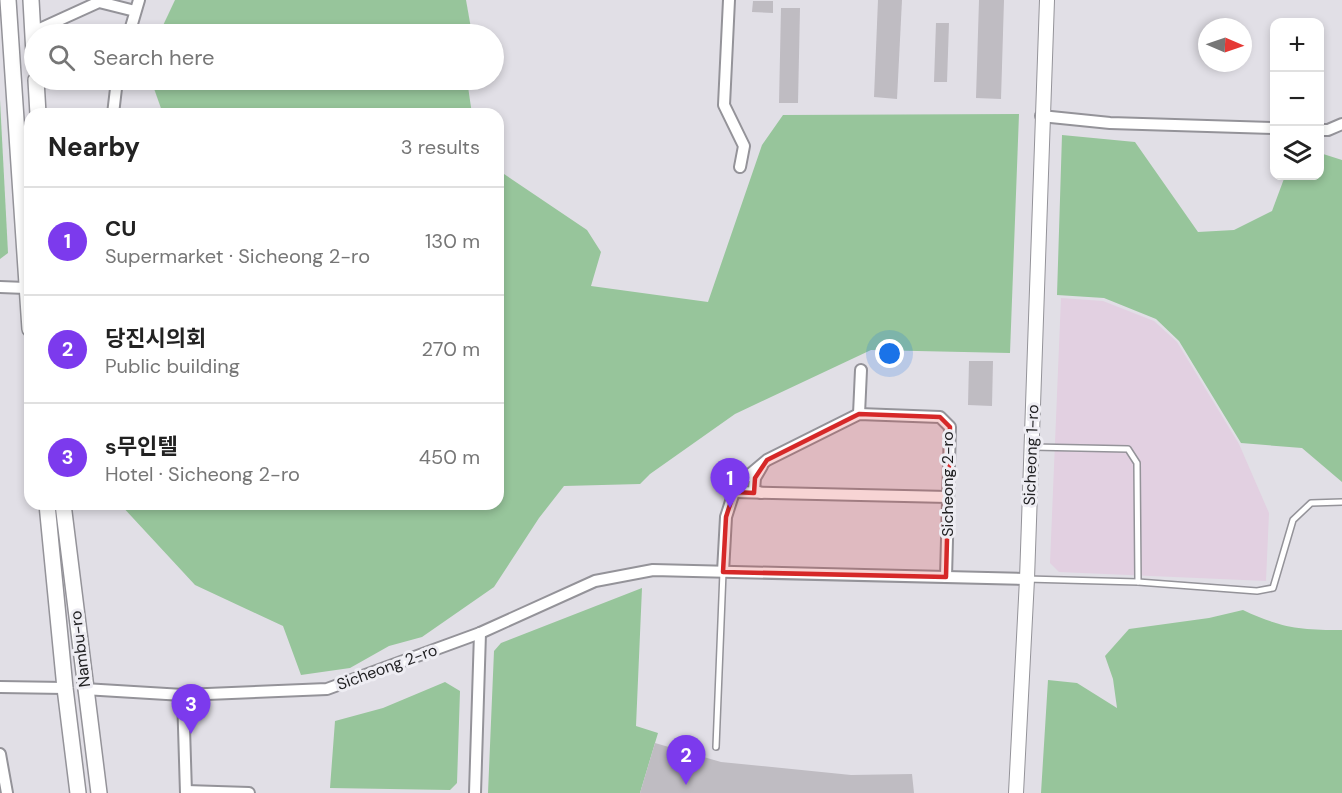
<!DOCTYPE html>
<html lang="en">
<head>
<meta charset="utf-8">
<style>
	:root { --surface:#fff; --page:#f2f2f2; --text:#222; --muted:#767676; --line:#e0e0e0; --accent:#7c3aed }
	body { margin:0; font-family:"DM Sans","Noto Sans KR",sans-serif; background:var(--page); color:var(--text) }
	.controls { position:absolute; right:18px; top:18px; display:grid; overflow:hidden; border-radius:12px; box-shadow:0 3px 9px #0003 }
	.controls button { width:54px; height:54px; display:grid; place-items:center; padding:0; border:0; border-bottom:2px solid var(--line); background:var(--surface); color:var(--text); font:30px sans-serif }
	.compass { position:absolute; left:1198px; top:18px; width:54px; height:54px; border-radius:50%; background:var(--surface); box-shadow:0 3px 9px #0003; rotate:92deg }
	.you { position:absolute; left:890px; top:354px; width:21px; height:21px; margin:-15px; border:4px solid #fff; border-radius:50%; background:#1a73e8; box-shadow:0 0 0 9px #1a73e833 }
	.badge { display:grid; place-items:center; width:39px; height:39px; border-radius:50%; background:var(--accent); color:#fff; font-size:20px; font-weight:700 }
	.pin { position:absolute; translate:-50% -50px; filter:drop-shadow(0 2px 3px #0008) }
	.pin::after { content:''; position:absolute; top:32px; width:21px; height:18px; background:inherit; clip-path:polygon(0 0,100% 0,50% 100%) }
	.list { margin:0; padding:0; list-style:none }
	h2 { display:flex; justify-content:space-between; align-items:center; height:78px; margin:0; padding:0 24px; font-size:26px }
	h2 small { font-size:20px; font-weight:400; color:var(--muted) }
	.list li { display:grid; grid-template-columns:39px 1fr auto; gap:18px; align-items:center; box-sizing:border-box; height:108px; padding:0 24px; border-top:2px solid var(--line) }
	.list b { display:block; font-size:22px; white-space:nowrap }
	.list p { margin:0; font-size:20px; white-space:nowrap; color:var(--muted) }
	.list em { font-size:20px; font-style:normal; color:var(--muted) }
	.icon { flex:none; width:33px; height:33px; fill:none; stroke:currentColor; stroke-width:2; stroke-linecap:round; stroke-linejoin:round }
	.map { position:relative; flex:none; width:1342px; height:793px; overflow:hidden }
	.search { position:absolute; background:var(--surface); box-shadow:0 3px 9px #0003; left:24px; top:24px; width:480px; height:66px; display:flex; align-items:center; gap:15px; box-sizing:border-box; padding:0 21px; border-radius:33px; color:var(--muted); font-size:22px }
	.panel { position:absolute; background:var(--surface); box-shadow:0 3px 9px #0003; left:24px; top:108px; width:480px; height:402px; border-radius:18px }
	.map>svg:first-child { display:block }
	.commercial { fill:#e2d0e1 }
	.green { fill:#97c59b }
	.building { fill:#bfbcc2 }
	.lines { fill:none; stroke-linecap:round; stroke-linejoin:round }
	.service-casing { stroke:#949399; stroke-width:8 }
	.minor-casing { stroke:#949399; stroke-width:14 }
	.tertiary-casing { stroke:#949399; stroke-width:16 }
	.secondary-casing { stroke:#949399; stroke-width:18 }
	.service { stroke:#fff; stroke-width:5 }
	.minor { stroke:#fff; stroke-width:10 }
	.tertiary { stroke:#fff; stroke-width:14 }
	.secondary { stroke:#fff; stroke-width:15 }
	.marked { fill:#d62828; fill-opacity:0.2; stroke:#d62828; stroke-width:4.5; stroke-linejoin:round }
	.labels { text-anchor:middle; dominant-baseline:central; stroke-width:6; stroke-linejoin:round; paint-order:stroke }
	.street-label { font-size:16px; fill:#212123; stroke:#eeedf3 }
</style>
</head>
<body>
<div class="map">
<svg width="1342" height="793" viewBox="0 0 1342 793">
	<rect width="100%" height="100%" fill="#e1dfe6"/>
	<path class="commercial" d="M1061,298L1103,301L1154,321L1177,342L1239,444L1269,513L1266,581L1059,572L1050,563Z"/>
	<g class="green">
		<path d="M175,0H466L472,34H159Z"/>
		<path d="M151,80H467L472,114H163Z"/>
		<path d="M0,100L8,253L0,259Z"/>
		<path d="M1019,114L1010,353L871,350L735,414L650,474L640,484L564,486L539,518L494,587L422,637L389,646L350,668L301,675L283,626L195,585L120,504H498V170L587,230L601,252L591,286L708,302L762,145L783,115Z"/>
		<path d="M1062,135L1135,142L1198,232L1234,230L1272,211L1285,176H1320V153L1342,160V482L1302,448L1241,443L1179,341L1156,319L1104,298L1057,295Z"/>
		<path d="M642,588L636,726L658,733L640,793H488L494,651L501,643Z"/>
		<path d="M1243,610C1281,628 1300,630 1342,630V793H1041L1048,680L1077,683L1117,708L1113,679L1105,656L1129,629L1209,618Z"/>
		<path d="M445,682L460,691L457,783L450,790L330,788L335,721L383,708Z"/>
	</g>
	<g class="building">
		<path d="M878,0H902L897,99L874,97Z"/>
		<path d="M979,0H1004L1001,99L976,98Z"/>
		<path d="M753,1H773V13L752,12Z"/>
		<path d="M781,8H800L798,103H779Z"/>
		<path d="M936,23H949L947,82H934Z"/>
		<path d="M969,361H993L992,406L968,405Z"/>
		<path d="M655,743L721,762L851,775L912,774L914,793H640Z"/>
	</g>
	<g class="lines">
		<g class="service-casing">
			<g id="service">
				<path d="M1033,447L1128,449L1137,463L1138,582"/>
				<path d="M1027,579L1138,582L1257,591L1273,588L1293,520L1311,503L1342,502"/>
				<path d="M716,747L723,572"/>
			</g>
		</g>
		<g class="minor-casing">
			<g id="minor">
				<path d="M729,0L724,105L744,146L740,167"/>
				<path d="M33,32L99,2L135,11"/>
				<path d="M129,34L139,0"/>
				<path d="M113,114L117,80"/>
				<path d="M1041,116L1110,123L1274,128"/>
				<path d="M1320,130H1328L1342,124"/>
				<path d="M0,287L26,288"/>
				<path d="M859,414L861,370"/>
				<path d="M734,492L948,497"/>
				<path d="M761,493L754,490L755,478L762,466"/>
				<path d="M723,572L726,517L734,492L742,481L767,460L859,414L940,417L950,427L946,577"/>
				<path d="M0,687L65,688"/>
				<path d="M84,689L183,695L327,689L480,633L595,581L653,570L1027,579"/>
				<path d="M183,695L186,793"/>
				<path d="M0,754L7,793"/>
				<path d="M186,791L249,793"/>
				<path d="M475,793L480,633"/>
			</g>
		</g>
		<g class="tertiary-casing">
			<path id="tertiary" d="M1016,793L1027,579L1047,0"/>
		</g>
		<g class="secondary-casing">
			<g id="secondary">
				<path d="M8,0L30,329"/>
				<path d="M31,0L34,54"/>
				<path d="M36,80L38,114"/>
				<path d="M47,504L65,688L78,793"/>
				<path d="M63,504L99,793"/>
			</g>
		</g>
		<use href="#service" class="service"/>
		<use href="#minor" class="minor"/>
		<use href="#tertiary" class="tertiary"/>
		<use href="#secondary" class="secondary"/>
	</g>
	<path class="marked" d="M859,414L940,417L950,427L946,577L723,572L726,517L734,492L754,493L755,478L767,460Z"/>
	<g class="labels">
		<g class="street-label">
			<text transform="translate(1031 455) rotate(-88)">Sicheong 1-ro</text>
			<text transform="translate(947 484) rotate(-90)">Sicheong 2-ro</text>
			<text transform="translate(80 649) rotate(-97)">Nambu-ro</text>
			<text transform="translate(387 667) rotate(-20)">Sicheong 2-ro</text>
		</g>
	</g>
</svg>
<div class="controls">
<button>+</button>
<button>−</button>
<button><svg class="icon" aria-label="layers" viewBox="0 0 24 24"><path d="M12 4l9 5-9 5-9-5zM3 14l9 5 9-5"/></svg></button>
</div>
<svg class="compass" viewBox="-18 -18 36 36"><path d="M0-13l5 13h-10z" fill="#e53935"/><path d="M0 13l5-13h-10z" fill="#767676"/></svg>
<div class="you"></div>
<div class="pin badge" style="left:730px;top:508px">1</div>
<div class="pin badge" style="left:686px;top:785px">2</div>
<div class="pin badge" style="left:191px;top:734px">3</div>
<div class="search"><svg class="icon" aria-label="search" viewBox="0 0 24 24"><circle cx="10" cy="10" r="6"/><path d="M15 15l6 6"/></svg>Search here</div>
<section class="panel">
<h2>Nearby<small>3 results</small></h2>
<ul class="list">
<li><span class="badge">1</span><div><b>CU</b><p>Supermarket · Sicheong 2-ro</p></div><em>130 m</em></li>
<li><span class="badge">2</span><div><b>당진시의회</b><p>Public building</p></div><em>270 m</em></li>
<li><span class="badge">3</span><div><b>s무인텔</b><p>Hotel · Sicheong 2-ro</p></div><em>450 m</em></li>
</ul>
</section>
</div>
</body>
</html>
